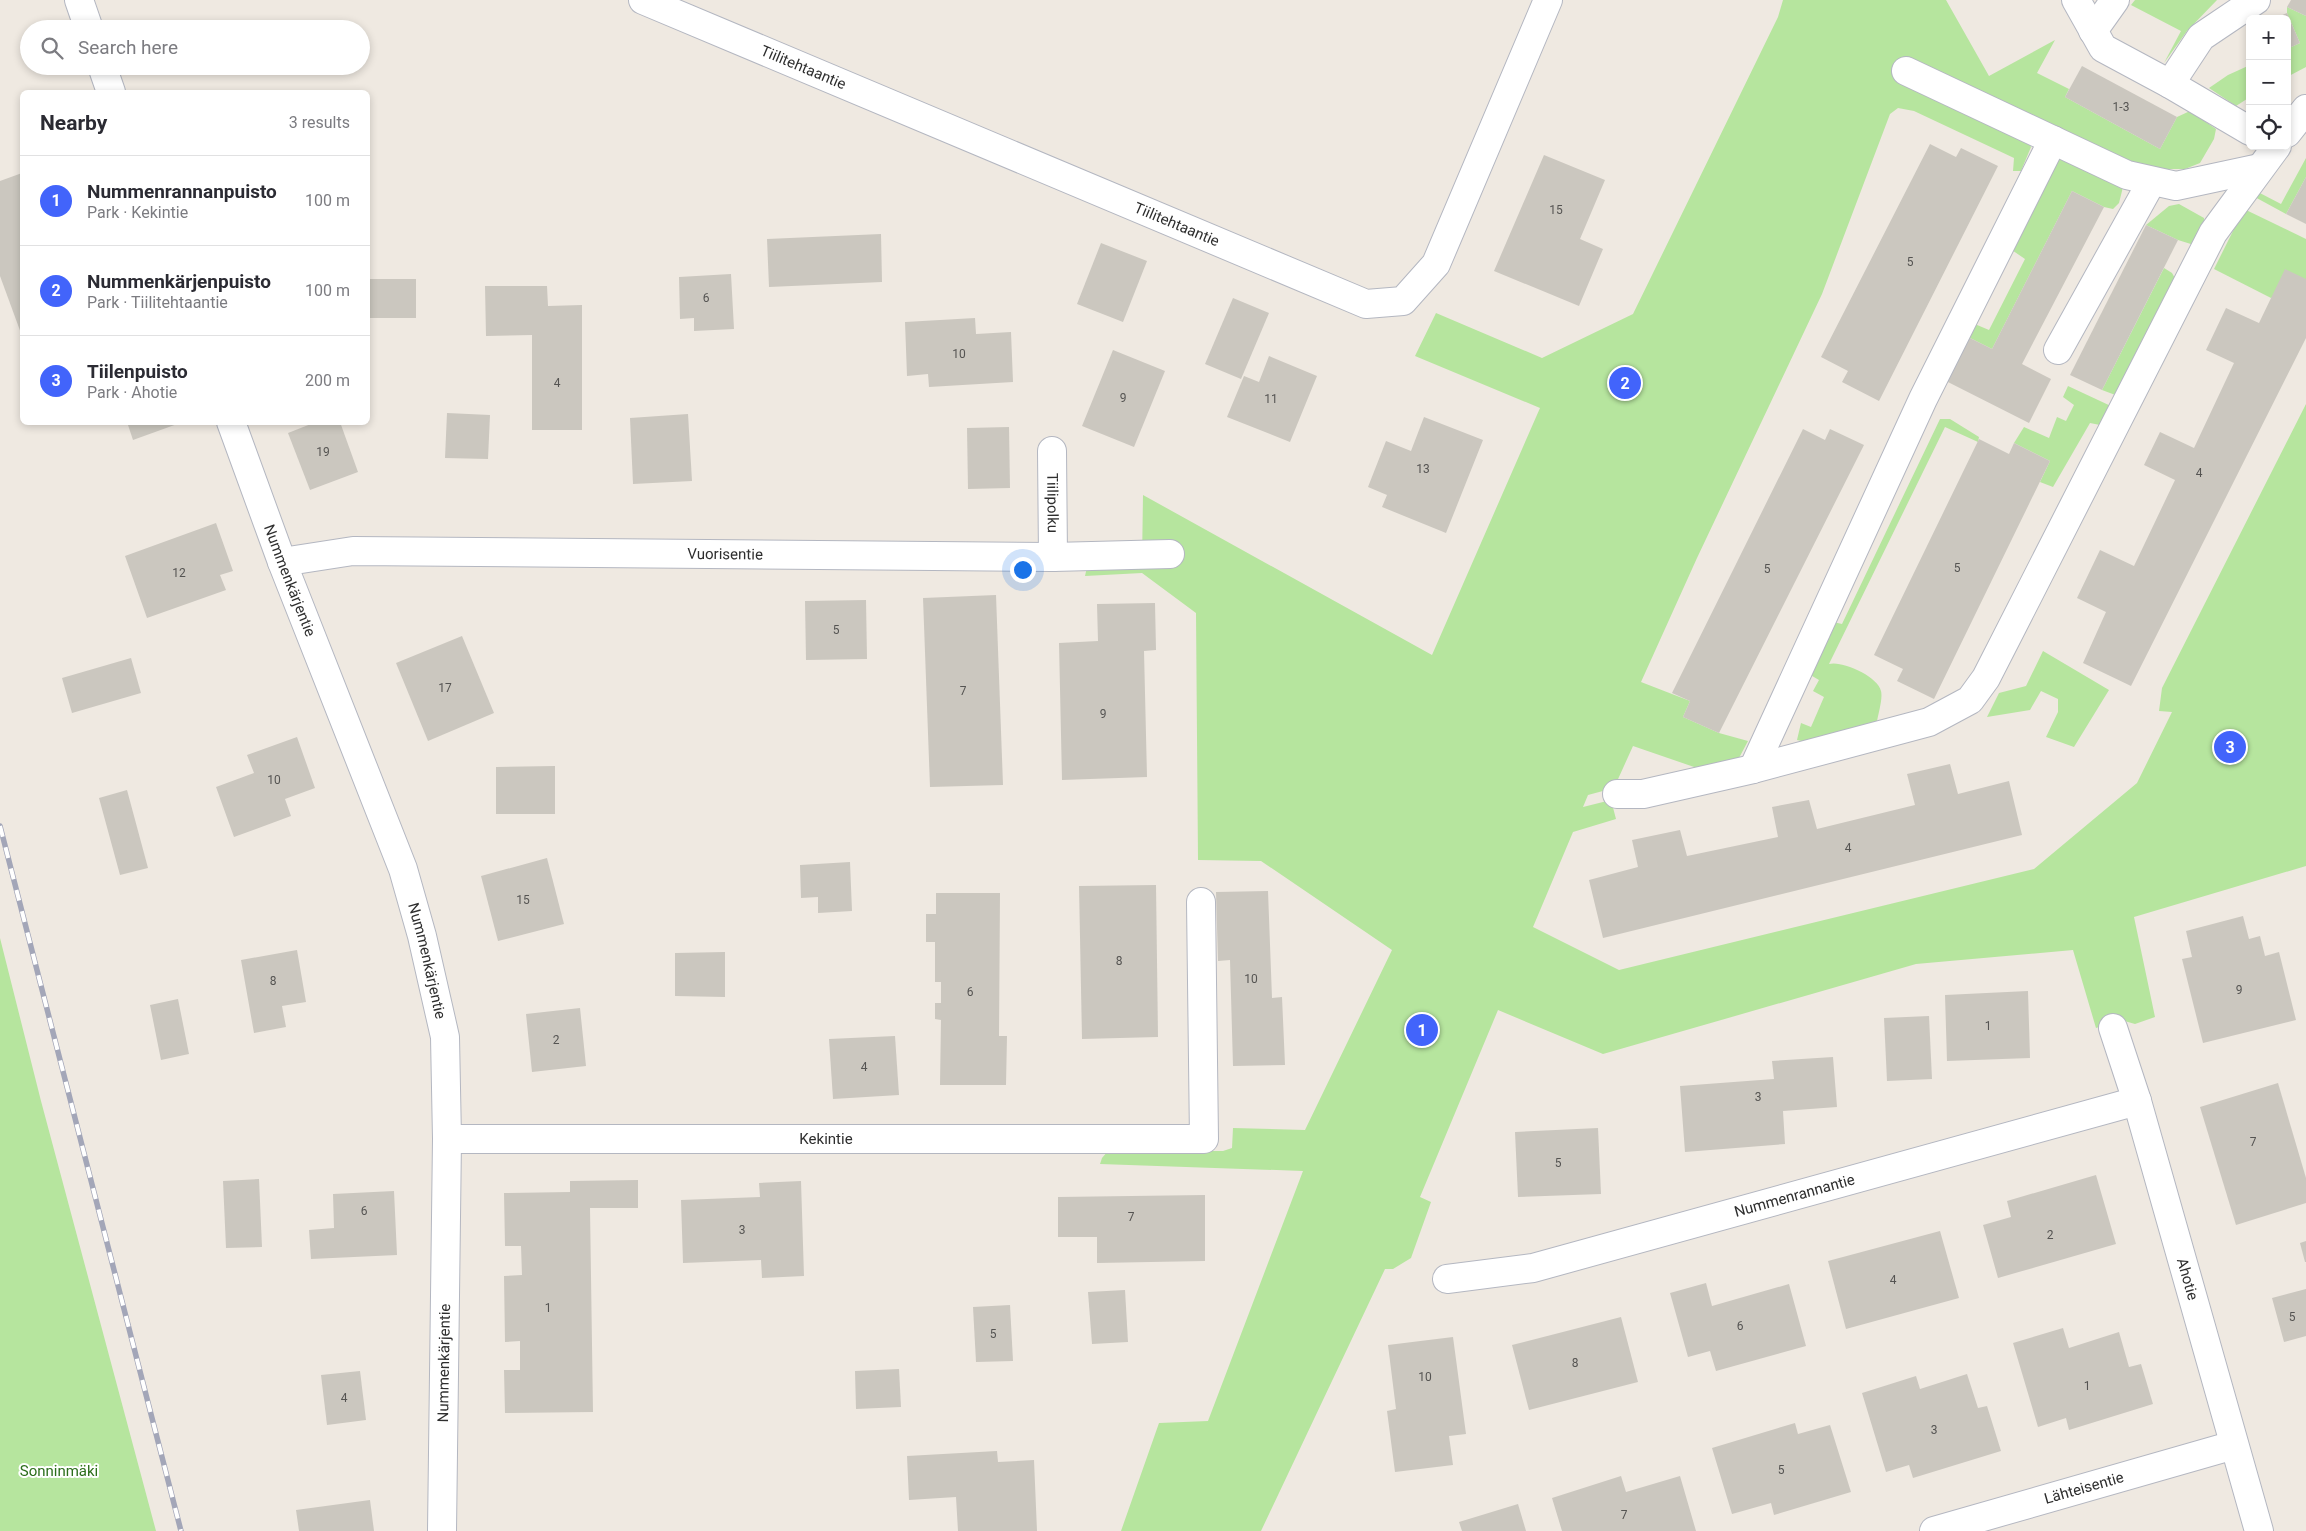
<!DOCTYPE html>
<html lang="en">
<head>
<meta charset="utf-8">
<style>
	:root { --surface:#fff; --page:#f7f7f7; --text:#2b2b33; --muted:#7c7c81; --line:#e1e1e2; --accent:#4264fb }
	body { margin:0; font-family:Roboto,sans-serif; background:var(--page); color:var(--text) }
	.controls { position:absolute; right:15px; top:15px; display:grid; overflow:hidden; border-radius:8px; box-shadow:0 2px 8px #0003 }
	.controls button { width:45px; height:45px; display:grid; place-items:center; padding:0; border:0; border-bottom:1px solid var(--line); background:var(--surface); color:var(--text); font:25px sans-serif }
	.you { position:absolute; left:1022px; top:569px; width:18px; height:18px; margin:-12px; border:4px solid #fff; border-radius:50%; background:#1a73e8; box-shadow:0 0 0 8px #1a73e833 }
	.badge { display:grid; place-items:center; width:32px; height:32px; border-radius:50%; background:var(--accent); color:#fff; font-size:16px; font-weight:700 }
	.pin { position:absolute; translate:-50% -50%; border:2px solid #fff; box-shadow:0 1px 5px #0006 }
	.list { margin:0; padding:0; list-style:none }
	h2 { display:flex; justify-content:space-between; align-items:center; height:65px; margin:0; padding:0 20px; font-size:21px }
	h2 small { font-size:16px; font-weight:400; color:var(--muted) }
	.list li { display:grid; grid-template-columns:32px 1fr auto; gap:15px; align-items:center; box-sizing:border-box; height:90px; padding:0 20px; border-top:1px solid var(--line) }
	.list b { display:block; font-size:19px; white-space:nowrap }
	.list p { margin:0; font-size:16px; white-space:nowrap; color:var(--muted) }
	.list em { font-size:16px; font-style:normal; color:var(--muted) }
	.icon { flex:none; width:28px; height:28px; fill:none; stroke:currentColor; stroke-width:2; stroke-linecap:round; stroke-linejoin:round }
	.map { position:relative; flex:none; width:2306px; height:1531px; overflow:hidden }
	.search { position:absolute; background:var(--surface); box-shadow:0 2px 8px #0003; left:20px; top:20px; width:350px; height:55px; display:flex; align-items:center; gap:12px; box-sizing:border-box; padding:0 18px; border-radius:28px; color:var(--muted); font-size:19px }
	.panel { position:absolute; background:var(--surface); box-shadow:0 2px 8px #0003; left:20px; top:90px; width:350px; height:335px; border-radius:8px }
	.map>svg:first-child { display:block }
	.green { fill:#b6e59e }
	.building { fill:#cbc7bf }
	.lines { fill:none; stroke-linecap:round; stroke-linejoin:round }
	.minor-casing { stroke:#b4b7c1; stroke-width:30 }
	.minor { stroke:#fff; stroke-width:28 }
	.rail-casing { stroke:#a3a6b8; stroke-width:5.5 }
	.rail { stroke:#fff; stroke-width:4; stroke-dasharray:11; stroke-linecap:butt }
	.labels { text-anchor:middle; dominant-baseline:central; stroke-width:4; stroke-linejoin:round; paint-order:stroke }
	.number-label { font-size:12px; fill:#555452 }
	.street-label { font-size:15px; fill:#2e2e2e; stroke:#fff }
	.park-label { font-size:15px; fill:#2c6e1b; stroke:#fff }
</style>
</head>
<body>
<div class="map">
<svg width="2306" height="1531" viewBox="0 0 2306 1531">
	<rect width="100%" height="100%" fill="#efe9e1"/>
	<g class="green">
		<path d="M1783,0H1946L1989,76L2055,40L2037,73L2069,89L2065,97L2160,149L2177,117L2190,111L2216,129L2214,139L2200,163L2185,169H2162L2142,165L2116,155L2028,142L2031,147L2021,171H2013L2014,158L1914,111L1898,108L1890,114L1822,294L1697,558L1641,682L1690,701L1683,717L1719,733L1748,741L1739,758L1697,768L1633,746L1614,788L1588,795L1583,807L1611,800L1616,819L1573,832L1533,927L1619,970L2034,869L2137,783L2172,712L2159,711L2162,688L2306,404V866L2134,917L2155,1017L2135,1024L2121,1020L2096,1028L2073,950L1916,964L1603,1054L1498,1010L1420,1197L1431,1202L1411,1258L1393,1269H1385L1261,1531H1121L1159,1423L1208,1421L1303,1171L1100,1164L1102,1158L1108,1151H1223L1232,1148L1233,1128L1305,1130L1392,950L1261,861L1198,860L1196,613L1142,573L1085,576L1087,567L1142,562L1143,495L1432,655L1540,408L1415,356L1436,313L1542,358L1633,314L1778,17Z"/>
		<path d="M2135,0H2217L2187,31L2164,63L2181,31L2131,5Z"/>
		<path d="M2287,7L2306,16V67L2287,77V49L2300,43L2287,13Z"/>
		<path d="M2250,65V97L2236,106L2209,88L2228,75Z"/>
		<path d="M2061,158L2123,187L2119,203L2113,209L2104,207L2072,191L1992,349L1962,334L1970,322L1989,330L2025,259L2006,246L2053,162Z"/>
		<path d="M2306,158V177L2286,214L2253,196L2256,191L2281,204Z"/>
		<path d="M2179,204L2204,218V225L2194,245L2178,240L2146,225L2169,206Z"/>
		<path d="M2244,209L2306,239V279L2271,298L2214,269Z"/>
		<path d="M2164,268L2172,273L2177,282L2118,396L2102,390Z"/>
		<path d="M2068,386L2113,407L2105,426L2090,423L2053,487L2040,482L2050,461L2014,443L2024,427L2049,438L2057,417L2066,421L2074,405L2063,397Z"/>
		<path d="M1940,419H1950L1979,437L1978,442L1945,427L1829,664C1841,660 1878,676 1881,691C1883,699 1878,714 1877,722L1806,742L1797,740L1801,723L1811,727L1824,697L1813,691L1819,680L1807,673L1833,622L1842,624Z"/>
		<path d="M2043,651L2109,690L2074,747L2046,737L2058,712V699L2041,691L2030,710L1987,717L1999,693L2026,686Z"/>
		<path d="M0,938L41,1101L156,1531H0Z"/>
	</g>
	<g class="building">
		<path d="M2291,0H2306V16L2287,7Z"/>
		<path d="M2287,13L2300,43L2287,49V19H2273Z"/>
		<path d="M2082,66L2177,117L2160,149L2065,97Z"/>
		<path d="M1930,144L1956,157L1961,148L1998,166L1879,401L1842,382L1848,371L1821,357Z"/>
		<path d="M1544,155L1605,180L1580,239L1603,249L1579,306L1494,271Z"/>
		<path d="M22,173V336L0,276V181Z"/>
		<path d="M2306,177V224L2286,214Z"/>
		<path d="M2072,191L2104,207L2022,364L2051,379L2029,423L1940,378L1962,334L1992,349Z"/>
		<path d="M2146,225L2178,240L2102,390L2070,375Z"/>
		<path d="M881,234L882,282L769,287L767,239Z"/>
		<path d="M1101,243L1147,261L1123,322L1077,304Z"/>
		<path d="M2285,269L2306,279V338L2131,686L2083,663L2106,612L2077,598L2100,550L2134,566L2175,480L2144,465L2160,432L2194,448L2234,363L2206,350L2226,308L2259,323Z"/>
		<path d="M731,274L734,329L694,331V318L680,319L679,277Z"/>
		<rect x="368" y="279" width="48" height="39"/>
		<path d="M485,286H547L548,306L582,305V430H532V335L486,336Z"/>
		<path d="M1233,298L1269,313L1241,379L1205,364Z"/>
		<path d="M975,318L976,334L1011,332L1013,382L929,387L928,374L907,376L905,322Z"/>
		<path d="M1113,350L1165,371L1134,447L1082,426Z"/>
		<path d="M1269,356L1317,376L1290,442L1227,417L1244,376L1259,382Z"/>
		<path d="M447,413L490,415L488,459L445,458Z"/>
		<path d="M688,414L692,481L633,484L630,418Z"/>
		<path d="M1424,417L1483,440L1446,533L1382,507L1387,495L1368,487L1386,441L1411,451Z"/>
		<path d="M127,422H180V423L133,440Z"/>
		<path d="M316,422H340L358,472L310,490L288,433Z"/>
		<path d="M1009,427L1010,488L968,489L967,428Z"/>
		<path d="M1803,429L1825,440L1830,429L1864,445L1719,733L1683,717L1690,701L1672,693Z"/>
		<path d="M1979,439L2009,454L2014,443L2050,461L1934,699L1897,681L1903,669L1874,655Z"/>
		<path d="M216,523L233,571L220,575L226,590L147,618L125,556Z"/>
		<path d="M996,595L1003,785L930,787L923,598Z"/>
		<path d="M866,600L867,659L806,660L805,601Z"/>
		<path d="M1155,603L1156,650L1144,651L1147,777L1062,780L1059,643L1098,641L1097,604Z"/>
		<path d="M462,636L494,713L428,741L396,663Z"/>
		<path d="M131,658L141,693L72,713L62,678Z"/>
		<path d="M297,737L315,788L285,799L291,816L234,837L216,787L254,773L247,755Z"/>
		<path d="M1950,764L1958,794L2009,781L2022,835L1603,938L1589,880L1638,867L1632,840L1680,830L1687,856L1778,837L1772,807L1809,800L1817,829L1915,805L1907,774Z"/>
		<path d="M555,766V814H496V767Z"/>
		<path d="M127,790L148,868L120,875L99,798Z"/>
		<path d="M547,858L564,924L498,941L481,876Z"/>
		<path d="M850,862L852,911L818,913V897L801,898L800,865Z"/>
		<path d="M1156,885L1158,1037L1082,1039L1079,886Z"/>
		<path d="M1268,891L1272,998L1282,997L1285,1065L1233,1066L1230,960L1218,961L1216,892Z"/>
		<path d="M936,893H1000L999,1036H1007L1006,1085H940L941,1020L935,1019V1003H941V982H935V942H926V914H936Z"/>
		<path d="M2243,916L2249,939L2260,936L2265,956L2279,952L2296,1020L2203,1043L2182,959L2192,957L2186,931Z"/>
		<path d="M297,950L306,1002L282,1006L286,1027L254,1033L241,960Z"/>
		<path d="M725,952V997L675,996V953Z"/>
		<path d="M2028,991L2030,1058L1947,1061L1945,995Z"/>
		<path d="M178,999L189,1054L161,1060L150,1005Z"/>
		<path d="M580,1008L586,1066L532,1072L526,1014Z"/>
		<path d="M1929,1016L1932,1079L1887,1081L1884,1018Z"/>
		<path d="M895,1036L899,1095L833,1099L829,1039Z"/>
		<path d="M1833,1057L1837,1107L1783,1111L1785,1144L1685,1152L1680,1086L1774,1079L1772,1061Z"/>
		<path d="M2278,1083L2306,1178V1203L2236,1225L2200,1107Z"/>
		<path d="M1598,1128L1601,1194L1518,1197L1515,1132Z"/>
		<path d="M2096,1175L2116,1244L1998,1278L1983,1225L2011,1217L2007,1201Z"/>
		<path d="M259,1179L262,1247L226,1248L223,1181Z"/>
		<path d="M638,1180V1208H590L593,1412L505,1413L504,1370H520V1341L505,1342L504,1276L522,1275L521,1246H505L504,1193L570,1192V1181Z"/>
		<path d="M801,1181L804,1276L762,1278L761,1260L683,1263L681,1200L760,1197L759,1183Z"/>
		<path d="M394,1191L397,1255L311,1259L309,1230L334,1228L333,1194Z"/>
		<path d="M1205,1195V1261L1097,1263V1237H1058V1197Z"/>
		<path d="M1940,1231L1959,1298L1846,1329L1828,1261Z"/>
		<path d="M2306,1241V1262H2305L2300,1243Z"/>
		<path d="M1706,1283L1712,1306L1789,1284L1806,1346L1716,1371L1710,1351L1688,1357L1670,1293Z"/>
		<path d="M2306,1289V1336L2284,1342L2272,1298Z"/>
		<path d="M1125,1290L1128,1342L1092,1344L1088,1292Z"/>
		<path d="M1010,1305L1013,1361L976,1362L973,1307Z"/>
		<path d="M1621,1317L1638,1382L1529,1410L1512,1345Z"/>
		<path d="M2063,1328L2069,1348L2119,1332L2129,1367L2141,1364L2153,1404L2069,1430L2066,1418L2038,1427L2013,1343Z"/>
		<path d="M1453,1337L1466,1434L1449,1436L1453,1465L1395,1472L1387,1411L1396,1409L1388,1345Z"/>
		<path d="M899,1369L901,1407L856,1409L855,1371Z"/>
		<path d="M360,1371L366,1420L327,1425L321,1375Z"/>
		<path d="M1967,1374L1978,1408L1987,1406L2001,1451L1913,1478L1909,1465L1886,1472L1862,1393L1916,1376L1920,1389Z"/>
		<path d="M1795,1423L1798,1434L1830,1425L1851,1492L1774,1515L1771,1503L1732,1514L1712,1448Z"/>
		<path d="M997,1451L998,1462L1034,1460L1037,1531H958L956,1497L909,1500L907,1456Z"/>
		<path d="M1621,1476L1626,1492L1680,1476L1696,1531H1562L1552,1498Z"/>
		<path d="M370,1500L374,1531H299L296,1510Z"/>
		<path d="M1518,1504L1526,1531H1462L1459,1522Z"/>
	</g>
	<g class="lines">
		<g class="minor-casing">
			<g id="minor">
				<path d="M79,0L89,29"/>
				<path id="s1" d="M643,0L1366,304L1403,301L1436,264L1548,0"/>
				<path d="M2076,0L2103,48L2170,84"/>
				<path d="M2093,31L2115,0"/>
				<path d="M102,66L111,92"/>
				<path d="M1906,71L2127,175L2176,186L2260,168"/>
				<path d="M2250,131L2170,84L2201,37L2256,0"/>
				<path d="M2287,133L2306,109"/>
				<path d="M2058,350L2152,181"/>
				<path id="s2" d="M231,422L282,562L403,869L422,936L445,1037L447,1139L442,1531"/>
				<path id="s3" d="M1052,451L1053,557"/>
				<path id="s4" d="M282,562L353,551L1053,557L1170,554"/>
				<path d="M1753,769L1923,399L2053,140"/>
				<path d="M1617,794H1643L1753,769L1929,722L1970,700L1986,678L2213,233L2277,146"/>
				<path id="s5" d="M2113,1028L2137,1101L2259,1531"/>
				<path id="s6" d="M447,1139H1204L1201,902"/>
				<path id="s7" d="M1447,1279L1533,1268L2137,1101"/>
				<path id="s8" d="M1934,1531L2234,1445"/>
			</g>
		</g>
		<use href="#minor" class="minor"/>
		<g class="rail-casing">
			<path id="rail" d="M0,826L181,1531"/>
		</g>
		<use href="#rail" class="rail"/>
	</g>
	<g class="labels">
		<g class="number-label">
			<text x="2121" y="107">1-3</text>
			<text x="1556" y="210">15</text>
			<text x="1910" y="262">5</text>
			<text x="706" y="298">6</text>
			<text x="959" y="354">10</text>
			<text x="557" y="383">4</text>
			<text x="1123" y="398">9</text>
			<text x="1271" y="399">11</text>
			<text x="323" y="452">19</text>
			<text x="1423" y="469">13</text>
			<text x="2199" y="473">4</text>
			<text x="1957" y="568">5</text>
			<text x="1767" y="569">5</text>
			<text x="179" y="573">12</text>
			<text x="836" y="630">5</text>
			<text x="445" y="688">17</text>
			<text x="963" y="691">7</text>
			<text x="1103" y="714">9</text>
			<text x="274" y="780">10</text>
			<text x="1848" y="848">4</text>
			<text x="523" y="900">15</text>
			<text x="1119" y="961">8</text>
			<text x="1251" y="979">10</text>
			<text x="273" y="981">8</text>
			<text x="2239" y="990">9</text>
			<text x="970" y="992">6</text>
			<text x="1988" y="1026">1</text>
			<text x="556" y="1040">2</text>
			<text x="864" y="1067">4</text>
			<text x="1758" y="1097">3</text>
			<text x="2253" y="1142">7</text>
			<text x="1558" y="1163">5</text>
			<text x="364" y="1211">6</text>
			<text x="1131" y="1217">7</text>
			<text x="742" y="1230">3</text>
			<text x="2050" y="1235">2</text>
			<text x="1893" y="1280">4</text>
			<text x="548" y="1308">1</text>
			<text x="2292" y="1317">5</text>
			<text x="1740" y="1326">6</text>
			<text x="993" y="1334">5</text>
			<text x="1575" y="1363">8</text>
			<text x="1425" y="1377">10</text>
			<text x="2087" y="1386">1</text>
			<text x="344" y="1398">4</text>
			<text x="1934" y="1430">3</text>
			<text x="1781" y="1470">5</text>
			<text x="1624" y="1515">7</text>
		</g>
		<g class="street-label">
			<text stroke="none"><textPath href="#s1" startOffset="174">Tiilitehtaantie</textPath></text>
			<text stroke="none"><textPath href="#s1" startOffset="579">Tiilitehtaantie</textPath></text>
			<text stroke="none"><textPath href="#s3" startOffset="52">Tiilipolku</textPath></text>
			<text stroke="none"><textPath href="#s4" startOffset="444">Vuorisentie</textPath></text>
			<text stroke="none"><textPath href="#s2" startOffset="169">Nummenkärjentie</textPath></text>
			<text stroke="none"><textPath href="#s2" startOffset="574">Nummenkärjentie</textPath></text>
			<text stroke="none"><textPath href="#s6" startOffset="379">Kekintie</textPath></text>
			<text stroke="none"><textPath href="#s7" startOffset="358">Nummenrannantie</textPath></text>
			<text stroke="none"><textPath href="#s5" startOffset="262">Ahotie</textPath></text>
			<text transform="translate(444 1363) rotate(-89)">Nummenkärjentie</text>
			<text stroke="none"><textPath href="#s8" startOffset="156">Lähteisentie</textPath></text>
		</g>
		<g class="park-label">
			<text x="59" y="1471">Sonninmäki</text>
		</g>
	</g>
</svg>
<div class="controls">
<button>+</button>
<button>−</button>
<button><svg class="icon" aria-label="locate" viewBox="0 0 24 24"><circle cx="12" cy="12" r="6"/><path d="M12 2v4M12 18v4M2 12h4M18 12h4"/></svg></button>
</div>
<div class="you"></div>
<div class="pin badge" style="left:1422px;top:1030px">1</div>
<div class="pin badge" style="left:1625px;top:383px">2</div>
<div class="pin badge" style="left:2230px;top:747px">3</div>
<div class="search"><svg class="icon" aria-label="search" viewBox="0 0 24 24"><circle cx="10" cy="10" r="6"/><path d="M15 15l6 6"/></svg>Search here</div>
<section class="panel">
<h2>Nearby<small>3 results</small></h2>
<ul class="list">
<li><span class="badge">1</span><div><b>Nummenrannanpuisto</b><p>Park · Kekintie</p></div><em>100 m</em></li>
<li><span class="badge">2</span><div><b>Nummenkärjenpuisto</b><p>Park · Tiilitehtaantie</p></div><em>100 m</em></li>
<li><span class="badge">3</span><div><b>Tiilenpuisto</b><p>Park · Ahotie</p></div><em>200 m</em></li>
</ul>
</section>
</div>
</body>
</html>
